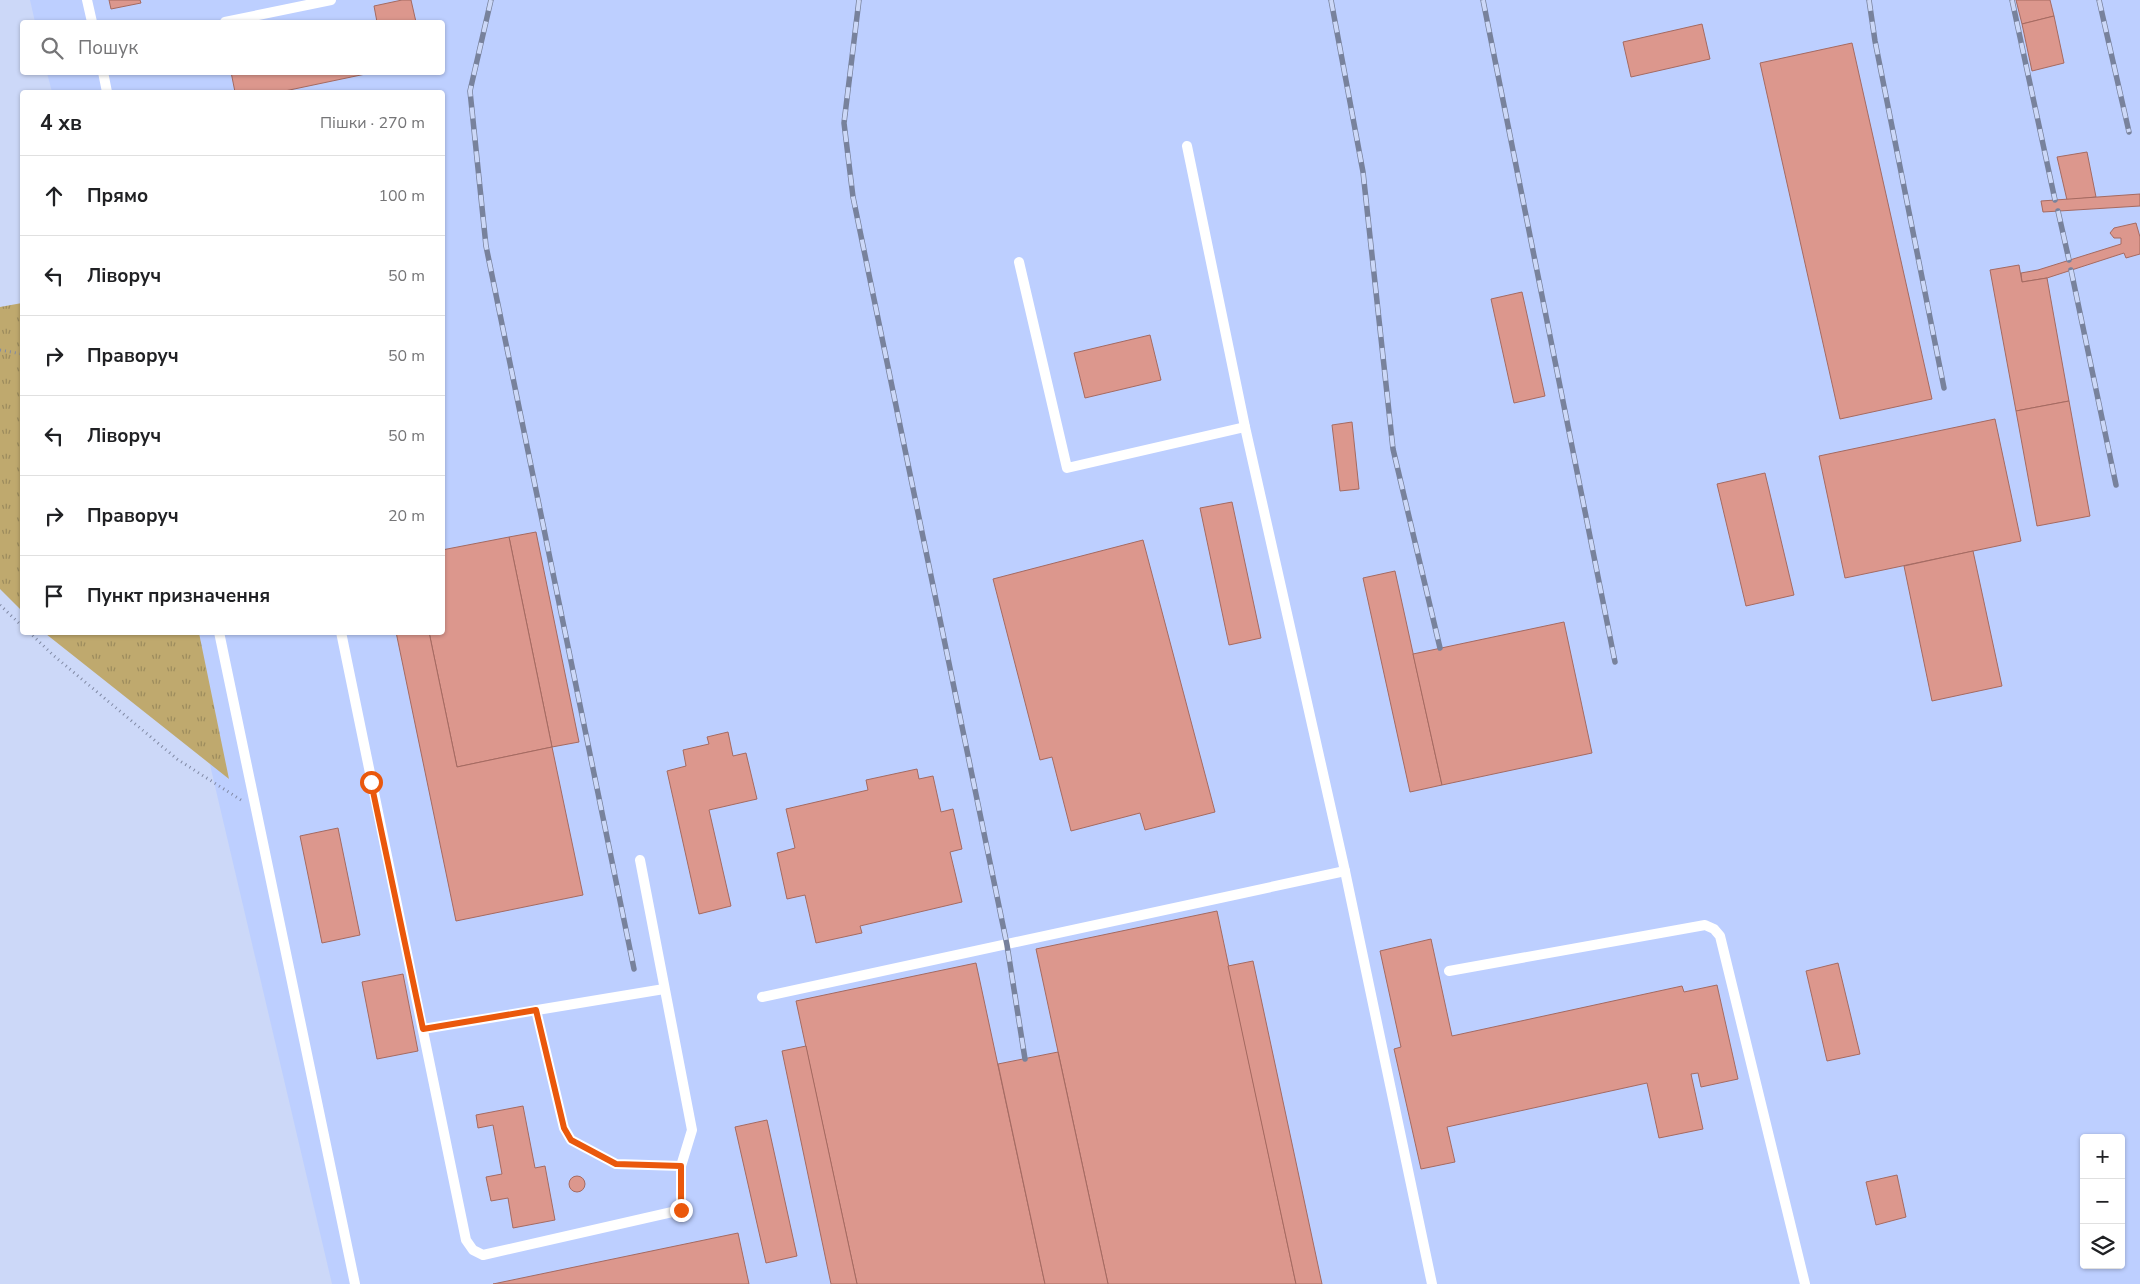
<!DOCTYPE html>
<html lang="uk">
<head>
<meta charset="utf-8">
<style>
	:root { --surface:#fff; --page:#f2f2f2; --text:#202124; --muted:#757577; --line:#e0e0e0 }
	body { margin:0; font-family:"Nunito Sans",sans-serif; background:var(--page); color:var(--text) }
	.controls { position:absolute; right:15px; bottom:15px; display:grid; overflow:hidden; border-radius:5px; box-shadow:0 1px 4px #0004 }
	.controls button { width:45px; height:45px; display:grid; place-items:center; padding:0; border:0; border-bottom:1px solid var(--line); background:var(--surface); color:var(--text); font:25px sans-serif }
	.stop { position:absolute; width:15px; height:15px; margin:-11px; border:4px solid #ea580c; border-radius:50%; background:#fff }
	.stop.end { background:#ea580c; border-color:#fff; box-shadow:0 1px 5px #0008 }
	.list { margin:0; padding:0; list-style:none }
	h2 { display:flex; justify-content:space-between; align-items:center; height:65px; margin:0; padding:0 20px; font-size:21px }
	h2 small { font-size:16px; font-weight:400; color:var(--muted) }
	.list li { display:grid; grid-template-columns:32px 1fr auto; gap:15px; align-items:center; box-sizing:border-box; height:80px; padding:0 20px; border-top:1px solid var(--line) }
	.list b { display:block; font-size:19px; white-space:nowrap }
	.list em { font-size:16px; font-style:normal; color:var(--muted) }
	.icon { flex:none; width:28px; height:28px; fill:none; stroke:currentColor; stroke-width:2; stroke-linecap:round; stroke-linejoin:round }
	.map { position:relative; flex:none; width:2140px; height:1284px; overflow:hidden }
	.search { position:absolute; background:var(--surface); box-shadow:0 1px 4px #0004; left:20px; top:20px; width:425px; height:55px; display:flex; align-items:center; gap:12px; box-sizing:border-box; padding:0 18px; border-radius:5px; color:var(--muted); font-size:19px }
	.panel { position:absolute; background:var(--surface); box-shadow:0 1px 4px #0004; left:20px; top:90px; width:425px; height:545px; border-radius:5px }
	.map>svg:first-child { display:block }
	.built { fill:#bdcfff; fill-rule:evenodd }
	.grass { fill:url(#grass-tufts) }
	.building { fill:#dc978d; stroke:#a56a61 }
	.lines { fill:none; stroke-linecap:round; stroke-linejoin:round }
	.path { stroke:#818aa5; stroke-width:3; stroke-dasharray:1 4; stroke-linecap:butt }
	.service { stroke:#fff; stroke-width:10 }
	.rail-casing { stroke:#78829c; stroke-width:5.5 }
	.rail { stroke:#ccd8f8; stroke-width:4; stroke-dasharray:11; stroke-linecap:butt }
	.route { stroke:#ea580c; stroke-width:6 }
</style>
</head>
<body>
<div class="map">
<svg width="2140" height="1284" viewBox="0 0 2140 1284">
	<defs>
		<pattern id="grass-tufts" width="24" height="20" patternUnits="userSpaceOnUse" patternTransform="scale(1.25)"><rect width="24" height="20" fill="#bfa96e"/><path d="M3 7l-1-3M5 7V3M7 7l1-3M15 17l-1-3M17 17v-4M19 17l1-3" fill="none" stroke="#9c8b5d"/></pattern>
	</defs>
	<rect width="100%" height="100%" fill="#ccd8f8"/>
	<path class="built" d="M30,0H2140V1284H332L179,633L442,632V92H52L47,73L442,72V22H35ZM2084,1138H2121V1265H2084Z"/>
	<g class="grass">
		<path d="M22,303V611L0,589V307Z"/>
		<path d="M44,633H199L229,779L46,634Z"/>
	</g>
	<g class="building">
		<path d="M109,0H140L141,3L111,9Z"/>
		<path d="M402,0H411L416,22H377L374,6Z"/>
		<path d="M2016,0H2050L2054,16L2022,24Z"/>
		<path d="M2054,16L2064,63L2032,71L2022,24Z"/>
		<path d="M1702,24L1710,59L1631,77L1623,42Z"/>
		<path d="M1852,43L1932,399L1840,419L1760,63Z"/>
		<path d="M231,72H375L280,92H235Z"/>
		<path d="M2087,152L2096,197L2067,200L2057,157Z"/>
		<path d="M2140,194V206L2043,212L2041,201Z"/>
		<path d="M2136,223L2140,237V254L2126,258L2124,253L2047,278L2022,282L2021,273L2038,270L2121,244V238H2114L2110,233L2114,228Z"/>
		<path d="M2019,265L2022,282L2047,278L2069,401L2016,411L1990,270Z"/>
		<path d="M1522,292L1545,396L1514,403L1491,299Z"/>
		<path d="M1150,335L1161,380L1085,398L1074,353Z"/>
		<path d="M2069,401L2090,516L2037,526L2016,411Z"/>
		<path d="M1995,419L2021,541L1845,578L1819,456Z"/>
		<path d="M1352,422L1359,489L1340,491L1332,425Z"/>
		<path d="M1765,473L1794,595L1746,606L1717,484Z"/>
		<path d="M1232,502L1261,638L1229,645L1200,508Z"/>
		<path d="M536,532L579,742L552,747L509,537Z"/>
		<path d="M509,537L552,747L457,767L429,632H442V550Z"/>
		<path d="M1143,540L1215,812L1145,830L1140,813L1071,831L1052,757L1040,760L993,579Z"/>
		<path d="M1973,551L2002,686L1932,701L1904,566Z"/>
		<path d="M1395,571L1442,785L1410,792L1363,578Z"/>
		<path d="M1564,622L1592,753L1442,785L1413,654Z"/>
		<path d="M396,632H429L457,767L552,747L583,895L456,921Z"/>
		<path d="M728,732L733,756L746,753L757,799L709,810L731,906L699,914L667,771L686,766L683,750L709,744L707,737Z"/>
		<path d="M917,769L919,779L933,776L941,812L953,809L962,849L950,852L962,902L860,926L862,933L816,943L805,895L787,899L777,853L795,848L786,809L868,790L866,780Z"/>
		<path d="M338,828L360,935L322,943L300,836Z"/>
		<path d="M1217,911L1296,1284H1108L1036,949Z"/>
		<path d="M1431,939L1452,1036L1682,986L1684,992L1717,985L1738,1079L1701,1087L1698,1073L1691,1074L1703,1129L1659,1138L1647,1083L1447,1127L1455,1162L1421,1169L1394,1049L1401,1047L1380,951Z"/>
		<path d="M1253,961L1322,1284H1296L1228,966Z"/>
		<path d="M976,963L1045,1284H857L796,1001Z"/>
		<path d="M1838,963L1860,1054L1827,1061L1806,971Z"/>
		<path d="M403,974L418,1051L377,1059L362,982Z"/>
		<path d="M806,1046L857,1284H831L782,1051Z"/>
		<path d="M1058,1052L1108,1284H1045L998,1064Z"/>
		<path d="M523,1106L535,1168L545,1166L555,1220L513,1228L508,1198L491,1201L486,1177L502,1174L493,1125L478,1128L476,1115Z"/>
		<path d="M767,1120L797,1256L766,1263L735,1127Z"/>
		<path d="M1897,1175L1906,1217L1876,1225L1866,1182Z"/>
		<circle cx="577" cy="1184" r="8"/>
		<path d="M738,1233L749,1284H493Z"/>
	</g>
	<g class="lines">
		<g class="path">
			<path d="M0,350L22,354"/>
			<path d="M0,605L22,626"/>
			<path d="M29,632L53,655L177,759L241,800"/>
		</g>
		<g class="service">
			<path d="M87,0L92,22"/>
			<path d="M225,22L331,0"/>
			<path d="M103,72L107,92"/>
			<path d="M1187,146L1245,427L1345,871L1432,1284"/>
			<path d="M1019,262L1067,468L1245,427"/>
			<path d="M219,632L355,1284"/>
			<path d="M341,632L466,1240L473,1250L483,1255L681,1210V1166L692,1130L640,860"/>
			<path d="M1449,971L1705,925L1714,929L1720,936L1805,1284"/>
			<path d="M762,997L1345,871"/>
			<path d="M536,1010L564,1128L571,1140L616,1164L681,1166"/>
			<path d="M423,1029L664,989"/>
		</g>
		<g class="rail-casing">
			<g id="rail">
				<path d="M491,0L470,91L486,246L634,969"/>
				<path d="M859,0L844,123L853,197L1007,945L1025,1059"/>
				<path d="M1331,0L1363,172L1393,449L1440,648"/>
				<path d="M1483,0L1615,662"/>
				<path d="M1869,0L1875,41L1944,388"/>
				<path d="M2012,0L2055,200"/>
				<path d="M2099,0L2129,132"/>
				<path d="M2058,211L2069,260"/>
				<path d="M2071,270L2116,485"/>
			</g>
		</g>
		<use href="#rail" class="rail"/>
	</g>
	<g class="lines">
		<path class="route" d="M371,782L423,1029L536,1010L564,1128L571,1140L616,1164L681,1166V1210"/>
	</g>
</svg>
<div class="controls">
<button>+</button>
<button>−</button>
<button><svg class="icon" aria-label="layers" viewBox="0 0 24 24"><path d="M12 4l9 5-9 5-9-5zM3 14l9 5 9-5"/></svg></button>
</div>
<div class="stop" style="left:371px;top:782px"></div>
<div class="stop end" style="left:681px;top:1210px"></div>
<div class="search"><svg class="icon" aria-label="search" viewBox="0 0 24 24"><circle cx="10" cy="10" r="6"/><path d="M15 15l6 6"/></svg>Пошук</div>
<section class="panel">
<h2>4 хв<small>Пішки · 270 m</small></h2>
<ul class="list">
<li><svg class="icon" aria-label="ahead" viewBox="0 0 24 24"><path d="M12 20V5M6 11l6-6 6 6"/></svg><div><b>Прямо</b></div><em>100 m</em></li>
<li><svg class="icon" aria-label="left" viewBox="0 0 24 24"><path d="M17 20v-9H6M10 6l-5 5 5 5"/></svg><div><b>Ліворуч</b></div><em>50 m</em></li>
<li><svg class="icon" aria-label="right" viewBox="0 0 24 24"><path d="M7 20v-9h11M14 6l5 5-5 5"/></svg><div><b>Праворуч</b></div><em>50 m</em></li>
<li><svg class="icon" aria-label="left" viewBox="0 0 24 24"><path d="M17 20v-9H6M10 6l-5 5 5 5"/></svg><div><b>Ліворуч</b></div><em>50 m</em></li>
<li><svg class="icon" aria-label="right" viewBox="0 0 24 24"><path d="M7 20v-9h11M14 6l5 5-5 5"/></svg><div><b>Праворуч</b></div><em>20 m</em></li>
<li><svg class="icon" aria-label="arrive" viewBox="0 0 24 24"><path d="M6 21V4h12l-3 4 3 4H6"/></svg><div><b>Пункт призначення</b></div></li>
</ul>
</section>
</div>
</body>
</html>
